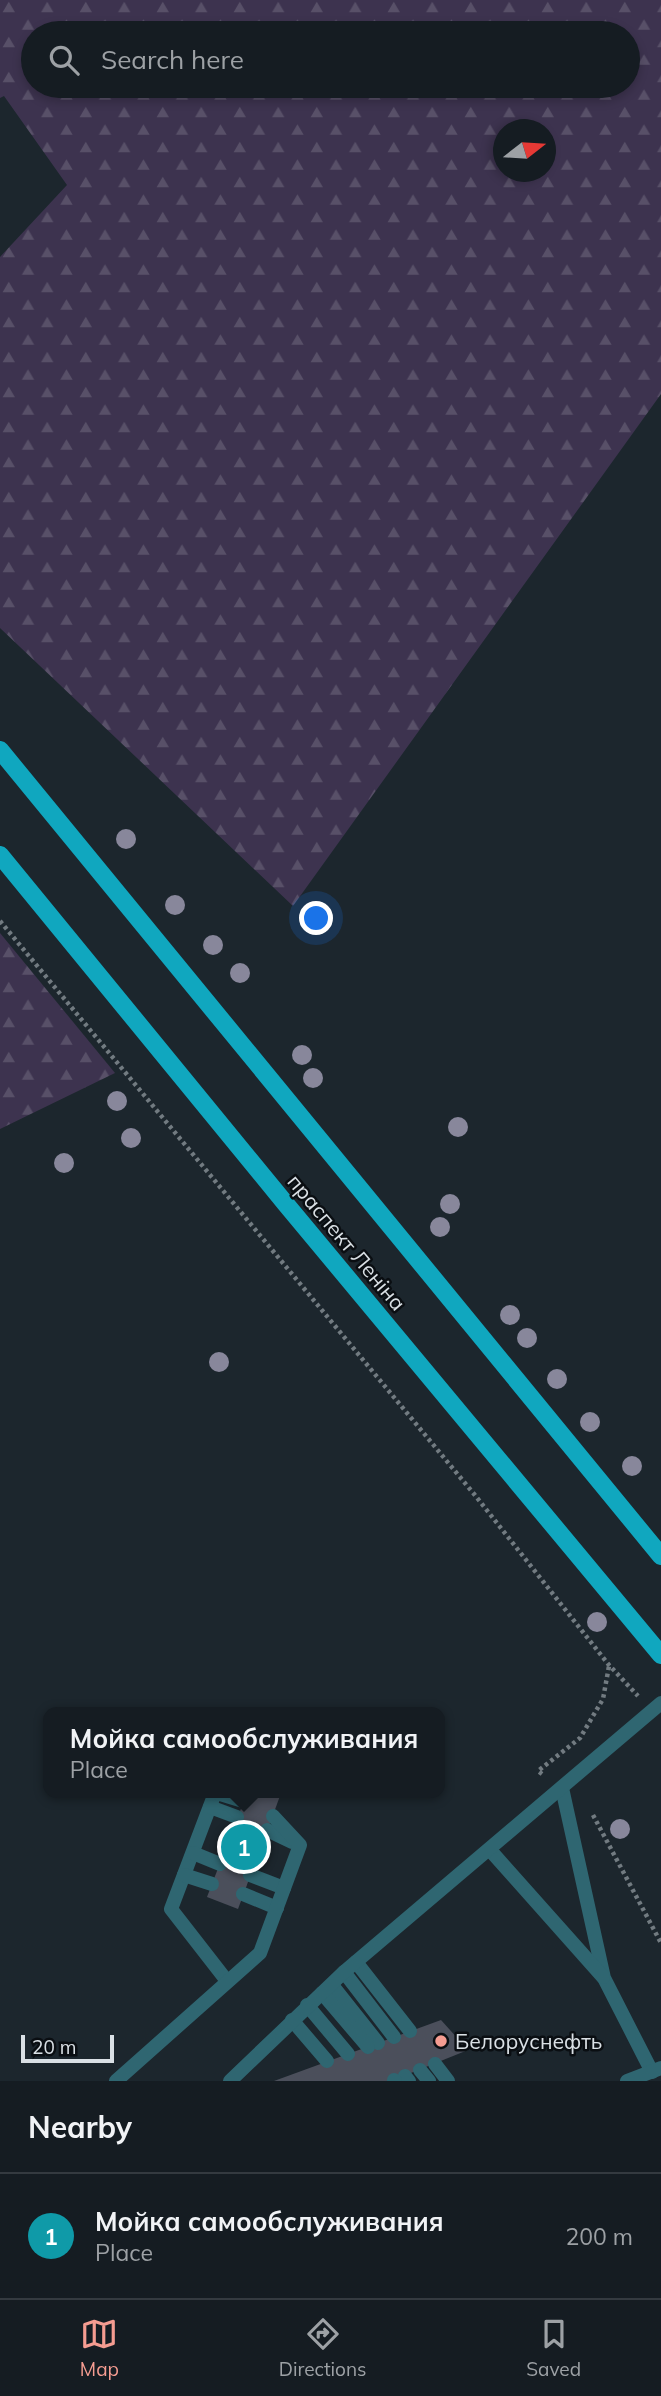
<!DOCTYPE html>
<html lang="en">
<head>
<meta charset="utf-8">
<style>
	:root { --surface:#151c22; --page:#1e252a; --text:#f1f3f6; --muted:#9da1a5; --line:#343a40; --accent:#f59c91 }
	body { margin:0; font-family:Mulish,sans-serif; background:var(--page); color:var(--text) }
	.compass { position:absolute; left:493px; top:119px; width:63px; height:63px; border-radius:50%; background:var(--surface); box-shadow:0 4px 10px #0003; rotate:73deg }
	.scale { position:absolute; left:21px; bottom:18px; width:93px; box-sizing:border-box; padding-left:7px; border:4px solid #dae0e5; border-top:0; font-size:19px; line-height:24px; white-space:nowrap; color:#dae0e5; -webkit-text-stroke:5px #0a0e12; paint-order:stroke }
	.you { position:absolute; left:317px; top:919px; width:24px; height:24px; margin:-18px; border:5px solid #fff; border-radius:50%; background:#1a73e8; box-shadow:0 0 0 10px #1a73e833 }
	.badge { display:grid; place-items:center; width:46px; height:46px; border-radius:50%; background:var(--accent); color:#fff; font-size:23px; font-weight:700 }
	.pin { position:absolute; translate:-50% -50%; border:4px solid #fff; box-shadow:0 2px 7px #0006 }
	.popup { position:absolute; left:43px; top:1707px; width:402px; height:91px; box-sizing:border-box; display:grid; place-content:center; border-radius:14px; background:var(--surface); filter:drop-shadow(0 2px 5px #0005); font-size:23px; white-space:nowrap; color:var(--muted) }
	.popup b { font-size:26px; color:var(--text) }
	.popup::after { content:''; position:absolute; left:50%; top:100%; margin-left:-14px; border:14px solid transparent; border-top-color:var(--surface) }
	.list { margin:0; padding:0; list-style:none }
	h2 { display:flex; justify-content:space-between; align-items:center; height:91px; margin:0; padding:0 28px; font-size:30px }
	h2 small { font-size:23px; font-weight:400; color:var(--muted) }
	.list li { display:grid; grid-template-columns:46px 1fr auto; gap:21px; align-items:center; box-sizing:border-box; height:126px; padding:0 28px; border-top:2px solid var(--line) }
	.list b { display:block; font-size:26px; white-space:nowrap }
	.list p { margin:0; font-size:23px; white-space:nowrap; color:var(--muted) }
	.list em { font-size:23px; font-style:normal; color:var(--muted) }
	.icon { flex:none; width:38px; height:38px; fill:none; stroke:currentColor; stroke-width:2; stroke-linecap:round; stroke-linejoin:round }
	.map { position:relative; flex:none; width:661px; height:2081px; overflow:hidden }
	.search { position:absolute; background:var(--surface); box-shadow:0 4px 10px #0003; left:21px; right:21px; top:21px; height:77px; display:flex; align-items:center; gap:18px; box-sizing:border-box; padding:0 24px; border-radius:38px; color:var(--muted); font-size:26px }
	.sheet { height:217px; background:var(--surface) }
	nav { display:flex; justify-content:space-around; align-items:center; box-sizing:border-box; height:98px; border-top:2px solid var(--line); background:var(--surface); font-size:19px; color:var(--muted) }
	nav a { display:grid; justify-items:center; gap:4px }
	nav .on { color:var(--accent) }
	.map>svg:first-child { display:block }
	.forest { fill:url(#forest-firs); fill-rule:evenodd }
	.building { fill:#4b4f5b }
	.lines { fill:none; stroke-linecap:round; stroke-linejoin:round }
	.path { stroke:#727b81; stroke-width:4.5; stroke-dasharray:3.5 3.5; stroke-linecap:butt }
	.service { stroke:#2f6671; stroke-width:14 }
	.primary { stroke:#10a7bf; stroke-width:18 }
	.tree { fill:#88879b }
	.poi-dot { fill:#f59c91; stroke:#0a0e12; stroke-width:2.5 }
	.labels { text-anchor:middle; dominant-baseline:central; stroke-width:5; stroke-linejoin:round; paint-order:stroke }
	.street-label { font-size:21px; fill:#dae0e5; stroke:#0a0e12 }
	.poi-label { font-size:21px; fill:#dae0e5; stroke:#0a0e12; text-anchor:start }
</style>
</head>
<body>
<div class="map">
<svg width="661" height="2081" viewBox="0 0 661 2081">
	<defs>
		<pattern id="forest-firs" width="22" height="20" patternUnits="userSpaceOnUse" patternTransform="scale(1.75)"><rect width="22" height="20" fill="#3d334f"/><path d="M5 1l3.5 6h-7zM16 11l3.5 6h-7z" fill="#585068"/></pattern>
	</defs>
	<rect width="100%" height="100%" fill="#1c262d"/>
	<g class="forest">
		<path d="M0,0H661V394L293,906L0,628V257L67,185L4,96L0,98ZM33,33H628V86H33ZM504,130H546V172H504Z"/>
		<path d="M0,933L115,1073L0,1129Z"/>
	</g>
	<g class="building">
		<path d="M247,1793H270L280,1796L238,1909L207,1897Z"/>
		<path d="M441,2020L468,2050L391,2081H274Z"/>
	</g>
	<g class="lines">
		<g class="path">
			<path d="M0,921L474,1494L609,1665L638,1696"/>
			<path d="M542,1774L538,1771L580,1738L603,1699L609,1666"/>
			<path d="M593,1815L661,1943"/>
		</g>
		<g class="service">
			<path d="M562,1788L604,1978L652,2072"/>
			<path d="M215,1793L171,1909L227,1981"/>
			<path d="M217,1793L243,1801"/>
			<path d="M210,1807L237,1817"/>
			<path d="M267,1830L292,1842"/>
			<path d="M490,1850L603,1977"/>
			<path d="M193,1853L220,1864"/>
			<path d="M184,1875L212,1884"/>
			<path d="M250,1875L284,1888"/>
			<path d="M243,1894L277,1908"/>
			<path d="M356,1962L410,2031"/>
			<path d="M344,1972L394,2037"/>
			<path d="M332,1985L378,2043"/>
			<path d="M322,1993L368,2047"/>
			<path d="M307,2005L348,2054"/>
			<path d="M292,2020L327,2061"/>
			<path d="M435,2064L448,2081"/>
			<path d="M420,2070L429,2081"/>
			<path d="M405,2076L409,2081"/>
			<path d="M394,2080L395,2081"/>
			<path d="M116,2081L260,1953L300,1845L273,1816"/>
			<path d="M230,2081L344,1972L661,1703"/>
			<path d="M627,2081L661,2068"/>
		</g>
		<g class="primary">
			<path d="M0,750L661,1556"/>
			<path d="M0,855L285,1203L661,1655"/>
		</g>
	</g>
	<g class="tree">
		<circle cx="126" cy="839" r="10"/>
		<circle cx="175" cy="905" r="10"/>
		<circle cx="213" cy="945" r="10"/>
		<circle cx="240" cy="973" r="10"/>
		<circle cx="302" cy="1055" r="10"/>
		<circle cx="313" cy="1078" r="10"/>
		<circle cx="117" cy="1101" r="10"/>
		<circle cx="458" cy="1127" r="10"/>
		<circle cx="131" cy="1138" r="10"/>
		<circle cx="64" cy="1163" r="10"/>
		<circle cx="450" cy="1204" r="10"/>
		<circle cx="440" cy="1227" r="10"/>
		<circle cx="510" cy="1315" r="10"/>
		<circle cx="527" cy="1338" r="10"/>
		<circle cx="219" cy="1362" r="10"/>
		<circle cx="557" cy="1379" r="10"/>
		<circle cx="590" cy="1422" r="10"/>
		<circle cx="632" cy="1466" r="10"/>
		<circle cx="597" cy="1622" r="10"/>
		<circle cx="620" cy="1829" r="10"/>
	</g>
	<circle class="poi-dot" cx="441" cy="2041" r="7"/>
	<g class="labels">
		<g class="street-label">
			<text transform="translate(347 1242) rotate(50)">праспект Леніна</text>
		</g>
		<g class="poi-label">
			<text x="455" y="2041">Белоруснефть</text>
		</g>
	</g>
</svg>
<svg class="compass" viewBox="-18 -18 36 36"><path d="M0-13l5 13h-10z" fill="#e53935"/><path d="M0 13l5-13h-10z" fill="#9da1a5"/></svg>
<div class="scale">20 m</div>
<div class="you"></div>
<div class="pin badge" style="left:244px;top:1847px;background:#0f9aa8">1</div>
<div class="popup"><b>Мойка самообслуживания</b>Place</div>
<div class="search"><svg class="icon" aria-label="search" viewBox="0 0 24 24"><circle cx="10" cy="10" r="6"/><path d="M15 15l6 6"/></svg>Search here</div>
</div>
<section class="sheet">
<h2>Nearby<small></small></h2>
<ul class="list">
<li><span class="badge" style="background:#0f9aa8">1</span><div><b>Мойка самообслуживания</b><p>Place</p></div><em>200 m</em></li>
</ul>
</section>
<nav>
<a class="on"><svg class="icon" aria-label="map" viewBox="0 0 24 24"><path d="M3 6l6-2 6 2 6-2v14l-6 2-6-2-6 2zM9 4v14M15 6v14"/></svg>Map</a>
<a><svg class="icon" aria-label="directions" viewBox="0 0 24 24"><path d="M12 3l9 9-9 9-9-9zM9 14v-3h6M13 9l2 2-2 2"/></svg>Directions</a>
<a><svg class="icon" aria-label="saved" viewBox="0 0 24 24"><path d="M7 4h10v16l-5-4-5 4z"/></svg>Saved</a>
</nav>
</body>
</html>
